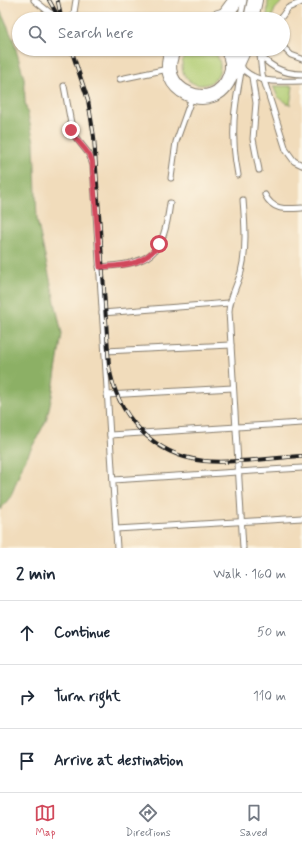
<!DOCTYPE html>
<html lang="en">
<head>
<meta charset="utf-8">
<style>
	:root { --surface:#fff; --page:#f2f2f3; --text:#1f2937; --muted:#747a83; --line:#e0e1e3; --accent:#d1495b }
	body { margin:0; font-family:Mynerve,sans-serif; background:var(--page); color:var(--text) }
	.stop { position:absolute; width:12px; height:12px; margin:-9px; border:3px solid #d1495b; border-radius:50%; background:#fff }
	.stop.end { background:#d1495b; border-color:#fff; box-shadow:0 1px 4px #0008 }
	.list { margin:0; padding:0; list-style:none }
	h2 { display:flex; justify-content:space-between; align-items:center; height:52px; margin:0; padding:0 16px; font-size:17px }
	h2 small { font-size:13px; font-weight:400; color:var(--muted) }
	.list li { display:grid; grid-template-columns:26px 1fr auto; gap:12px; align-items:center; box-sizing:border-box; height:64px; padding:0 16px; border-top:1px solid var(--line) }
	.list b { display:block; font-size:15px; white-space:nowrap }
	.list em { font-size:13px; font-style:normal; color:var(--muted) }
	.icon { flex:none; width:22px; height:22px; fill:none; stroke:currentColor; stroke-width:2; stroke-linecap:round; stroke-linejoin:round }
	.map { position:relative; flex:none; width:302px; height:548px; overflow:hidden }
	.search { position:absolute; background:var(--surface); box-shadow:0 1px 3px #0004; left:12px; right:12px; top:12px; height:44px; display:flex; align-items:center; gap:10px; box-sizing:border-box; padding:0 14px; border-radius:22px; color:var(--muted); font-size:15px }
	.sheet { height:244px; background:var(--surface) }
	nav { display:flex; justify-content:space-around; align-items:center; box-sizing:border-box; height:56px; border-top:1px solid var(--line); background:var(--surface); font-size:11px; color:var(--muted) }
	nav a { display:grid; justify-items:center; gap:2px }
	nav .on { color:var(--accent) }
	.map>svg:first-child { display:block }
	.green { fill:#b0cc73; stroke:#667448 }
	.forest { fill:#8cb065; stroke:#546640 }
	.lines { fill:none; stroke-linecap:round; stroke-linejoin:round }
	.service-casing { stroke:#867c6c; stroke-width:7 }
	.secondary-casing { stroke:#867c6c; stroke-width:16 }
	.service { stroke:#fff; stroke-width:5 }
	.secondary { stroke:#fff; stroke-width:14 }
	.rail-casing { stroke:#1c1c1c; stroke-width:4 }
	.rail { stroke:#fcf5e5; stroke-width:2.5; stroke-dasharray:8; stroke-linecap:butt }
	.route { stroke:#d1495b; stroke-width:5 }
</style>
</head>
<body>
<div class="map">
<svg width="302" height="548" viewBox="0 0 302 548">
	<rect width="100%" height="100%" fill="#fcf5e5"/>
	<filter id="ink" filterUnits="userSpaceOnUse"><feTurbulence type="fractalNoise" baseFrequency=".025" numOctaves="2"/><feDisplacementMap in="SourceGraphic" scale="8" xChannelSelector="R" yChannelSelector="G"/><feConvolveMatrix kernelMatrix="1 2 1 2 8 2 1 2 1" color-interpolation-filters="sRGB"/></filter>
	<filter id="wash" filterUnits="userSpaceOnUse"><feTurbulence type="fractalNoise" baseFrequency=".012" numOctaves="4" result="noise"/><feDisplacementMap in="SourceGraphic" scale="16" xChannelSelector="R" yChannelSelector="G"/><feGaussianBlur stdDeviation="0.9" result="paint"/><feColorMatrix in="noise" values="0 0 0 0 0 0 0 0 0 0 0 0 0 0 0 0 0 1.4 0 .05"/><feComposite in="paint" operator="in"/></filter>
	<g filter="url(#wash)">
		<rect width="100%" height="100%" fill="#f1dcbb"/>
		<g class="green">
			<path d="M268,0H284L275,9L271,19H267Z"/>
			<circle cx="201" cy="66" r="19"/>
			<path d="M273,86H293L290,105L278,97Z"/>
		</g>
		<path class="forest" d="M0,10L13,39L24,78L25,102L34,142L37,220L62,334L52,396L46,421L23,464L11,496L0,510Z"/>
	</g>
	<g filter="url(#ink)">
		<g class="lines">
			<g class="service-casing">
				<g id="service">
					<path d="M34,0L49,12L65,19"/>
					<path d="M73,19L76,0"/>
					<path d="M196,19L223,11"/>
					<path d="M240,19L244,0"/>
					<path d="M280,19L288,8L302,2"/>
					<path d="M283,47L291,55L302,59"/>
					<path d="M256,49C267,66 282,74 302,74"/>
					<path d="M260,55L262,74L286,150L294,161L302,165"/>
					<path d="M241,67C256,85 281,81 302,81"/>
					<path d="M252,77L256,103L253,139L259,170"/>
					<path d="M120,79L168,69"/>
					<path d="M64,86L73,134L89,154L93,165L117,548"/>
					<path d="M238,175C230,133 234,108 242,67"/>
					<path d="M171,178L176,142L192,97"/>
					<path d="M265,195C273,211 286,209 302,208"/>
					<path d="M243,200C245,224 247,249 241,272C237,286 230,297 229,311L243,548"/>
					<path d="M99,267C151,263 163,257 170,203"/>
					<path d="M102,313L229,303"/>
					<path d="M105,351L231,345"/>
					<path d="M107,395L233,388"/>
					<path d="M110,435L302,423"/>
					<path d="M113,480L302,468"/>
					<path d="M116,529L302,518"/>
				</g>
			</g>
			<g class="secondary-casing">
				<g id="secondary">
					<path d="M222,19L236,0"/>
					<path d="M251,19L255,0"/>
					<path d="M174,49C151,90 215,118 230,76C234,67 232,57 227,49"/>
					<path d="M233,73L244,49"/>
				</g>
			</g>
			<use href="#service" class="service"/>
			<use href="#secondary" class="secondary"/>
			<g class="rail-casing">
				<g id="rail">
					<path d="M49,0L59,18"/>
					<path d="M58,2L61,17"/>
					<path d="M71,49L88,100L94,137L109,366C117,416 153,455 204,461C233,464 272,458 302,456"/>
				</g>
			</g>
			<use href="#rail" class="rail"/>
		</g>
	</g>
	<g class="lines" filter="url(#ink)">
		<path class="route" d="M71,130C76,143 88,148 92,161L100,267C123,265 144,266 159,244"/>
	</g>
</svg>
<div class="stop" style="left:159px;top:244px"></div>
<div class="stop end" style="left:71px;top:130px"></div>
<div class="search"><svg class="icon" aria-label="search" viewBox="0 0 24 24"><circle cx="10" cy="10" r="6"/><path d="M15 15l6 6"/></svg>Search here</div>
</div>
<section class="sheet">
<h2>2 min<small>Walk · 160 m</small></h2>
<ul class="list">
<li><svg class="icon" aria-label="ahead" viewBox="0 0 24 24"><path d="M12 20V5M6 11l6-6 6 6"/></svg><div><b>Continue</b></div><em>50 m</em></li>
<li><svg class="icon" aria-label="right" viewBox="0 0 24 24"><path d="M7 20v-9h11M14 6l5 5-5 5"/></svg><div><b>Turn right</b></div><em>110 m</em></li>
<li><svg class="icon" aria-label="arrive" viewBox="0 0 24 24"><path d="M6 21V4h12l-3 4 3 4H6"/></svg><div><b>Arrive at destination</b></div></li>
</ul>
</section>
<nav>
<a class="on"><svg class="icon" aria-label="map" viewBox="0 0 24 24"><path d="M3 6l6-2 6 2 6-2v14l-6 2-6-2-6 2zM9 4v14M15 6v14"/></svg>Map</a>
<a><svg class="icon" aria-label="directions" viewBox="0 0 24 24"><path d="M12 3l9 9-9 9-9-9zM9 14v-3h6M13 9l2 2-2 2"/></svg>Directions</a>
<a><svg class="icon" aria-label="saved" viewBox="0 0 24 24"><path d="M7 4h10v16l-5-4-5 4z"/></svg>Saved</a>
</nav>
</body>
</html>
